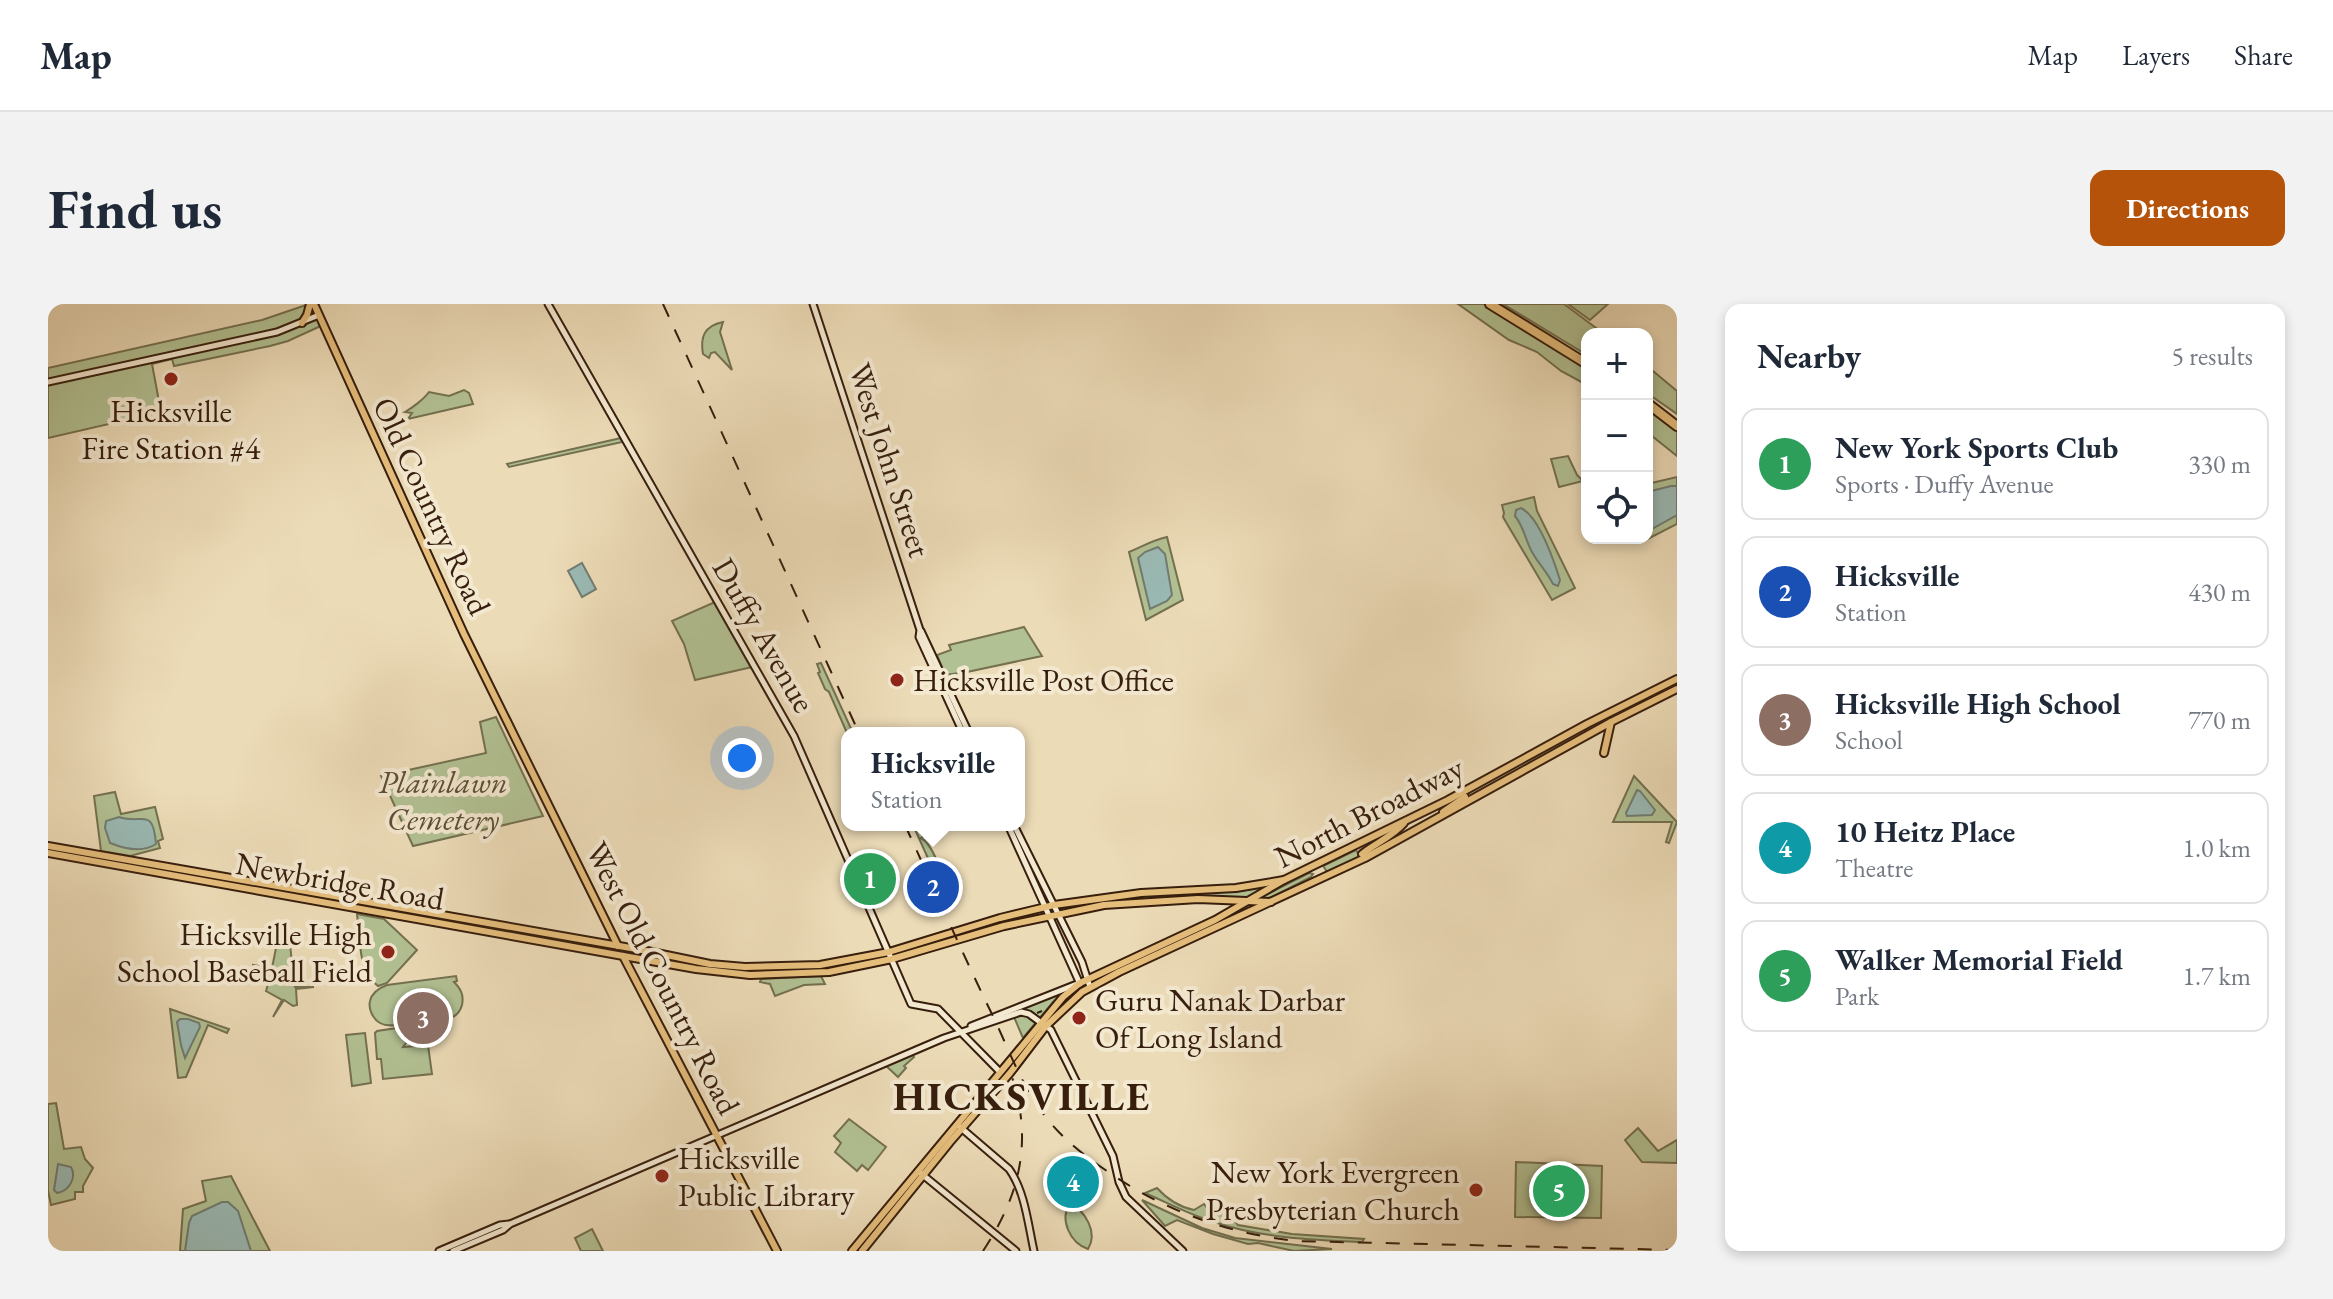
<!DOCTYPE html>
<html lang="en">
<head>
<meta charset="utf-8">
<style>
	:root { --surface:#fff; --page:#f2f2f3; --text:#1f2937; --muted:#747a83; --line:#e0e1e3; --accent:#b45309 }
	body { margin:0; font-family:"EB Garamond",serif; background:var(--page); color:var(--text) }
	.controls { position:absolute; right:24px; top:24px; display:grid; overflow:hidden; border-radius:16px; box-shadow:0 4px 12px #0003 }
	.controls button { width:72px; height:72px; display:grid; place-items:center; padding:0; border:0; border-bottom:2px solid var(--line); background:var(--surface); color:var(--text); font:40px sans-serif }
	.you { position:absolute; left:694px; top:454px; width:28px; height:28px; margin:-20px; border:6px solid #fff; border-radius:50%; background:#1a73e8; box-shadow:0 0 0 12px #1a73e833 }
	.badge { display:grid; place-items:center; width:52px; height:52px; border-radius:50%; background:var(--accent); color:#fff; font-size:26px; font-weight:700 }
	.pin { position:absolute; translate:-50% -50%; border:4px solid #fff; box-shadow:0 2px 8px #0006 }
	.popup { position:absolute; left:793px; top:423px; width:184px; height:104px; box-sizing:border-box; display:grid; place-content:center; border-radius:16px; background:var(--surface); filter:drop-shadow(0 2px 6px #0005); font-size:26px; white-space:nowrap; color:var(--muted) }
	.popup b { font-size:30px; color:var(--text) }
	.popup::after { content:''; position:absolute; left:50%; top:100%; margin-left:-16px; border:16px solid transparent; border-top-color:var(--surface) }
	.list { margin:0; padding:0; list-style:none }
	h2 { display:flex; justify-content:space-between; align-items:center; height:104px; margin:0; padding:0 32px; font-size:34px }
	h2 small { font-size:26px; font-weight:400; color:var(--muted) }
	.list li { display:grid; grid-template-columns:52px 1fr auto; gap:24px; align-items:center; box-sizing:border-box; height:112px; margin:0 16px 16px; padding:0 16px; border:2px solid var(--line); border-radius:16px }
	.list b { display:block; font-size:30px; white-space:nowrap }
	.list p { margin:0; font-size:26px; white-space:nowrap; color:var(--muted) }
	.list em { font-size:26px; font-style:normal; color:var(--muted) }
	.icon { flex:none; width:44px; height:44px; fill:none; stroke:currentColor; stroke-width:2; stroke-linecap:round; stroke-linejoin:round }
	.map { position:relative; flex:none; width:1629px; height:947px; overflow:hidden; border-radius:16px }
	header { display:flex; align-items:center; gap:48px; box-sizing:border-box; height:112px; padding:0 40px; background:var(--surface); border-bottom:2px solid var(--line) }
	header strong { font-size:38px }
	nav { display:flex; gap:44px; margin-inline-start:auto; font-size:28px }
	.intro { display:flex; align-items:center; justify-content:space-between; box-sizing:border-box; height:192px; padding:0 48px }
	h1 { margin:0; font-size:56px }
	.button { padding:20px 36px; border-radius:16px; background:var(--accent); color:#fff; font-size:28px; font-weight:700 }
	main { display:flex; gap:48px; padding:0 48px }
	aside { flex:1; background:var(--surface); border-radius:16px; box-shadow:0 4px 12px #0003 }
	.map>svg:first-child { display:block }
	.green { fill:#b2c193; stroke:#747050; stroke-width:2 }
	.water { fill:#9abab5; stroke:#727c72; stroke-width:2 }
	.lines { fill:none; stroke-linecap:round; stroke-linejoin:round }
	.secondary-casing { stroke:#371e0d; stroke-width:9 }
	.primary-casing { stroke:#371e0d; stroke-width:10 }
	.highway-casing { stroke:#371e0d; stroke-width:12 }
	.secondary { stroke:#f3e8d0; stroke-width:5 }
	.primary { stroke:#e6be7c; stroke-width:6 }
	.highway { stroke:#e6be7c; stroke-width:8 }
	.rail { stroke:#371e0d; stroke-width:2; stroke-dasharray:14 14; stroke-linecap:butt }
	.poi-dot { fill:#8f2418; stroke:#f3e8d0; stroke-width:3 }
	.labels { text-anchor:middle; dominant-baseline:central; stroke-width:8; stroke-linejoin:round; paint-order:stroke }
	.poi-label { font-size:32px; fill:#371e0d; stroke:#f3e8d0; text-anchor:start }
	.street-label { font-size:32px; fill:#371e0d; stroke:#f3e8d0 }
	.park-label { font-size:32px; font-style:italic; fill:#5c4f35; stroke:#f3e8d0 }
	.district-label { font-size:40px; font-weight:bold; letter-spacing:2px; fill:#371e0d; stroke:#f3e8d0 }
</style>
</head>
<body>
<header>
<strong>Map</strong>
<nav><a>Map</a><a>Layers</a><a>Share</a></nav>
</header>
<div class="intro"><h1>Find us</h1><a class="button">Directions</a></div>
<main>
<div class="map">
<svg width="1629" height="947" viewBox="0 0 1629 947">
	<rect width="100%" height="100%" fill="#ecdbb7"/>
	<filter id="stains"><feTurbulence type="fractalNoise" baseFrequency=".0025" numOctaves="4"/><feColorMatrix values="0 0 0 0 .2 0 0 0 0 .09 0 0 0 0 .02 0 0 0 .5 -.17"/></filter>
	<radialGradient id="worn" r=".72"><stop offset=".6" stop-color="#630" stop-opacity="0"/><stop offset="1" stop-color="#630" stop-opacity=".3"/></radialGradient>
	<g class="green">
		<path d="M261,0H265L275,21L240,37L222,42L126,62L124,55L104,60L113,108L0,134V64L214,16Z"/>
		<path d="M1410,0H1437L1539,63V81L1513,67L1489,48L1461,36Z"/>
		<path d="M1455,0H1516L1556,30H1539V51Z"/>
		<path d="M1520,0H1560L1542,16Z"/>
		<path d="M675,18L672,28L684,66L667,48L663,49L661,54L655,50C652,33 656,22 675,18Z"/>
		<path d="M1599,62L1629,87V110L1599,89Z"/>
		<path d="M416,86L421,89L425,100L360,115L364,109L357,108C364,104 376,95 381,88L401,92Z"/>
		<path d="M1599,104L1629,126V152L1599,128Z"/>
		<path d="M573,134L574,138L461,163L459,160Z"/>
		<path d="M1520,152L1529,171L1535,177L1511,183L1503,155Z"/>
		<path d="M1629,173V220L1594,238L1592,234H1599V180Z"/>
		<path d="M1486,193L1489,207L1527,284L1504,296L1455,213L1456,209L1454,201Z"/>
		<path d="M1119,233L1135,296L1098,316L1081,248C1096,242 1102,237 1119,233Z"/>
		<path d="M667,298L704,363L647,376L636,340L624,317Z"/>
		<path d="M976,323L994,352L919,368L897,371L889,351L903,346L901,341Z"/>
		<path d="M773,359L805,429H799L781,388L777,385L770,369L772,368L769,360Z"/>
		<path d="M448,413L495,512L365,542L333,472L438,449L432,418Z"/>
		<path d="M1586,472L1629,518L1621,539L1618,538L1624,518H1565Z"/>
		<path d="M67,488L73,510L107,503L115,535L110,537L112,544L82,552L53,547L46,492Z"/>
		<path d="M865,521H872L878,531L873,534C884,540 892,563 895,577L892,581Z"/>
		<path d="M1308,546L1312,553L1280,569L1275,562Z"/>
		<path d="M1261,569L1265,570L1263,573L1218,596H1208Z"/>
		<path d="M1219,583L1198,597L1140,592V590L1192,587Z"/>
		<path d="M309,610L336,615L369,646L339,679L330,682L317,670L313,649Z"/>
		<path d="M229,639L242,641L247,683H266L248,685L249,701L245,702L236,696L225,713L234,696L218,687L224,667L205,663V661L224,664Z"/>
		<path d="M408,672L409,677L406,678C413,685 416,691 414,701C409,721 380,718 364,720C354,720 341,724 332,719C325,715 320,705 322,697C324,688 331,684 339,681Z"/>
		<path d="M773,672L777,680L756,681L727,692L722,680L712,678L713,675Z"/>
		<path d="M1025,682L1005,698L975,734L963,706Z"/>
		<path d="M122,705L181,725L179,729L160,721L138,773L130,774Z"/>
		<path d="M356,723L358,739L355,743L380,741L384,770L335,775L333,755H329L327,729L329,727Z"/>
		<path d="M317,729L323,779L304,782L298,731Z"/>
		<path d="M863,748L866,753L856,762L858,764L850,773L836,760Z"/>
		<path d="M8,799L16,845L33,843L37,855L45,864L35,882V888H27V895L3,901L0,887V800Z"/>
		<path d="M801,815L838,843L820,866L814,861L809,867L787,848L793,839L786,832Z"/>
		<path d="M1590,824L1610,847L1629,836V859L1594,858L1577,836Z"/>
		<path d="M1468,858L1554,862L1553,914L1467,913Z"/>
		<path d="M183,872L222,947H132L135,905L158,897L154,877Z"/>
		<path d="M1109,884C1119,895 1131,903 1146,906L1156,900L1165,912L1179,907L1190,921L1244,930L1316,935L1314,938C1265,936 1213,934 1166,918C1142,911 1120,899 1097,889Z"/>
		<path d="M1094,896L1154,924L1187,934L1284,945L1246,947L1210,939L1200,940L1165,930L1129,916L1117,922Z"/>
		<path d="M1022,900C1038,907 1050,929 1040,945C1022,939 1011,915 1022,900Z"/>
		<path d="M544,925L555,947H533L527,934Z"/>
	</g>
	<g class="water">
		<path d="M1623,182H1629V211L1602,226L1599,225V188Z"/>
		<path d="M1473,204C1491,213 1506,257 1512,276L1510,282L1505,280C1499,268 1490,259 1484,248C1477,235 1476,223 1467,212L1468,206Z"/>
		<path d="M1110,243L1117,250L1124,291L1119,297L1102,305L1090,254L1097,248Z"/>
		<path d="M534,259L548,285L534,293L520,267Z"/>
		<path d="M1589,486L1592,487L1607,506L1604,511L1579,512L1578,509Z"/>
		<path d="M71,513C94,521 105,502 108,540C95,549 77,545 62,539L57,524L58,517Z"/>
		<path d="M132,715H140L151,719L152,723L137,754L133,741L129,718Z"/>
		<path d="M10,860L23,863C29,874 21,887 9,889L6,886Z"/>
		<path d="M174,898H180L190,907L203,947H137L141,919L144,912Z"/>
	</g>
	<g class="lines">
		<g class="secondary-casing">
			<g id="secondary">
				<path d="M500,0L746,432L863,700L890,705L952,768"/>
				<path d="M765,0L872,326L871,333L915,429"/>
				<path d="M0,78L229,28L271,11"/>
				<path d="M873,327L921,429"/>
				<path d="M960,521L1032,680"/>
				<path d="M966,521L1034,658L1042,683"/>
				<path d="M923,722L1029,680"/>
				<path d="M912,823L961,865C977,887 980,920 986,947"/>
				<path d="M870,867L968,947"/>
				<path d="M391,947L452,921L461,920"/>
				<path d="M405,947L455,926L462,920L896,734L973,708L981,710L1003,726L1065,852L1071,878L1078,893L1135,947"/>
			</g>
		</g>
		<g class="primary-casing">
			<g id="primary">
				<path d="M266,0L416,330L570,642"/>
				<path d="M254,19L259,11L262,0"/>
				<path d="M1556,449L1563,418"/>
				<path d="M1395,508L1417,493"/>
				<path d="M0,542L594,646L662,660L697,663L772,661L841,648L952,614L1006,601L1093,589L1188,584L1236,576"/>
				<path d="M0,549L648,665L702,671L781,668L844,655L956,622L1056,601L1150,595L1223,598"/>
				<path d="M1314,550C1328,539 1345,532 1356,519"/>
				<path d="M575,652L729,947"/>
				<path d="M804,947L1015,693L1032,679L1167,616L1236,576L1400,496L1539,420L1629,375"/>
				<path d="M814,947L902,838L962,769L998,722L1034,688L1071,668L1317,554L1563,418L1629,385"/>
			</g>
		</g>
		<g class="highway-casing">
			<g id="highway">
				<path d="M1442,0L1539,60"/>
				<path d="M1599,99L1629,122"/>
			</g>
		</g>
		<use href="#secondary" class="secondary"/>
		<use href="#primary" class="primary"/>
		<use href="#highway" class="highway"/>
		<g class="rail">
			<path d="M615,0L811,429"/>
			<path d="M857,521C885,582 912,644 941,704C959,740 972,780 997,812C1013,833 1034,850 1056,865C1114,906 1177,929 1248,937L1629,946"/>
			<path d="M989,709L994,707"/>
			<path d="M935,947C972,891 985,838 964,773"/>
		</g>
	</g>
	<g class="poi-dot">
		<circle cx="123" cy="75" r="8"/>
		<circle cx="849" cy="376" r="8"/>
		<circle cx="340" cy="648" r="8"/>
		<circle cx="1031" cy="714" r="8"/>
		<circle cx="614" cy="872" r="8"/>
		<circle cx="1428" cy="886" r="8"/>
	</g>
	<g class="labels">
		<g class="poi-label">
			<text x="123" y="107" text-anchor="middle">Hicksville<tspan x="123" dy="37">Fire Station #4</tspan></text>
			<text x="865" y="376">Hicksville Post Office</text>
			<text x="324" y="630" text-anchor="end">Hicksville High<tspan x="324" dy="37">School Baseball Field</tspan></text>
			<text x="1047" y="696">Guru Nanak Darbar<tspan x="1047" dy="37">Of Long Island</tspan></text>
			<text x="630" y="854">Hicksville<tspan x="630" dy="37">Public Library</tspan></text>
			<text x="1412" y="868" text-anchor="end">New York Evergreen<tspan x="1412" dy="37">Presbyterian Church</tspan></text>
		</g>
		<g class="street-label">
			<text transform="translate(842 156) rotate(72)">West John Street</text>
			<text transform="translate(384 202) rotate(65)">Old Country Road</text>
			<text transform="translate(716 331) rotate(60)">Duffy Avenue</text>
			<text transform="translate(1321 508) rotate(-27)">North Broadway</text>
			<text transform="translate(292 577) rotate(10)">Newbridge Road</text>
			<text transform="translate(615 674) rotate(63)">West Old Country Road</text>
		</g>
		<g class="park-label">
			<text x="395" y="478">Plainlawn<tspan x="395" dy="37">Cemetery</tspan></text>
		</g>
		<g class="district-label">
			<text x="974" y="792">HICKSVILLE</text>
		</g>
	</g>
	<rect width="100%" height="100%" filter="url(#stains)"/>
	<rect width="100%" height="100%" fill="url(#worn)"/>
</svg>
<div class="controls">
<button>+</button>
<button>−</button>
<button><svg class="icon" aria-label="locate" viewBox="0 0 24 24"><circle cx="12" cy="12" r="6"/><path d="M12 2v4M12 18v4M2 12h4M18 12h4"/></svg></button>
</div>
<div class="you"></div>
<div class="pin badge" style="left:822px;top:575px;background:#2e9e5b">1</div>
<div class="pin badge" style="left:885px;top:583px;background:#1a4fb4">2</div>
<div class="popup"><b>Hicksville</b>Station</div>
<div class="pin badge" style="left:375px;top:714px;background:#8d6e63">3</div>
<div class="pin badge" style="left:1025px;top:878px;background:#0f9aa8">4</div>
<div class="pin badge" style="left:1511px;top:887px;background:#2e9e5b">5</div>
</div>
<aside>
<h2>Nearby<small>5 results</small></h2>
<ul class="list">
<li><span class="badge" style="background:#2e9e5b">1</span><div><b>New York Sports Club</b><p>Sports · Duffy Avenue</p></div><em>330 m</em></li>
<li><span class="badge" style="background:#1a4fb4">2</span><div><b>Hicksville</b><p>Station</p></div><em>430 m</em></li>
<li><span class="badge" style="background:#8d6e63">3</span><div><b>Hicksville High School</b><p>School</p></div><em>770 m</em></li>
<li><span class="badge" style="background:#0f9aa8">4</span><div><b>10 Heitz Place</b><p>Theatre</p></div><em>1.0 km</em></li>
<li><span class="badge" style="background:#2e9e5b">5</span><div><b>Walker Memorial Field</b><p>Park</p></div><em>1.7 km</em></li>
</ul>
</aside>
</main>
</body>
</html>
